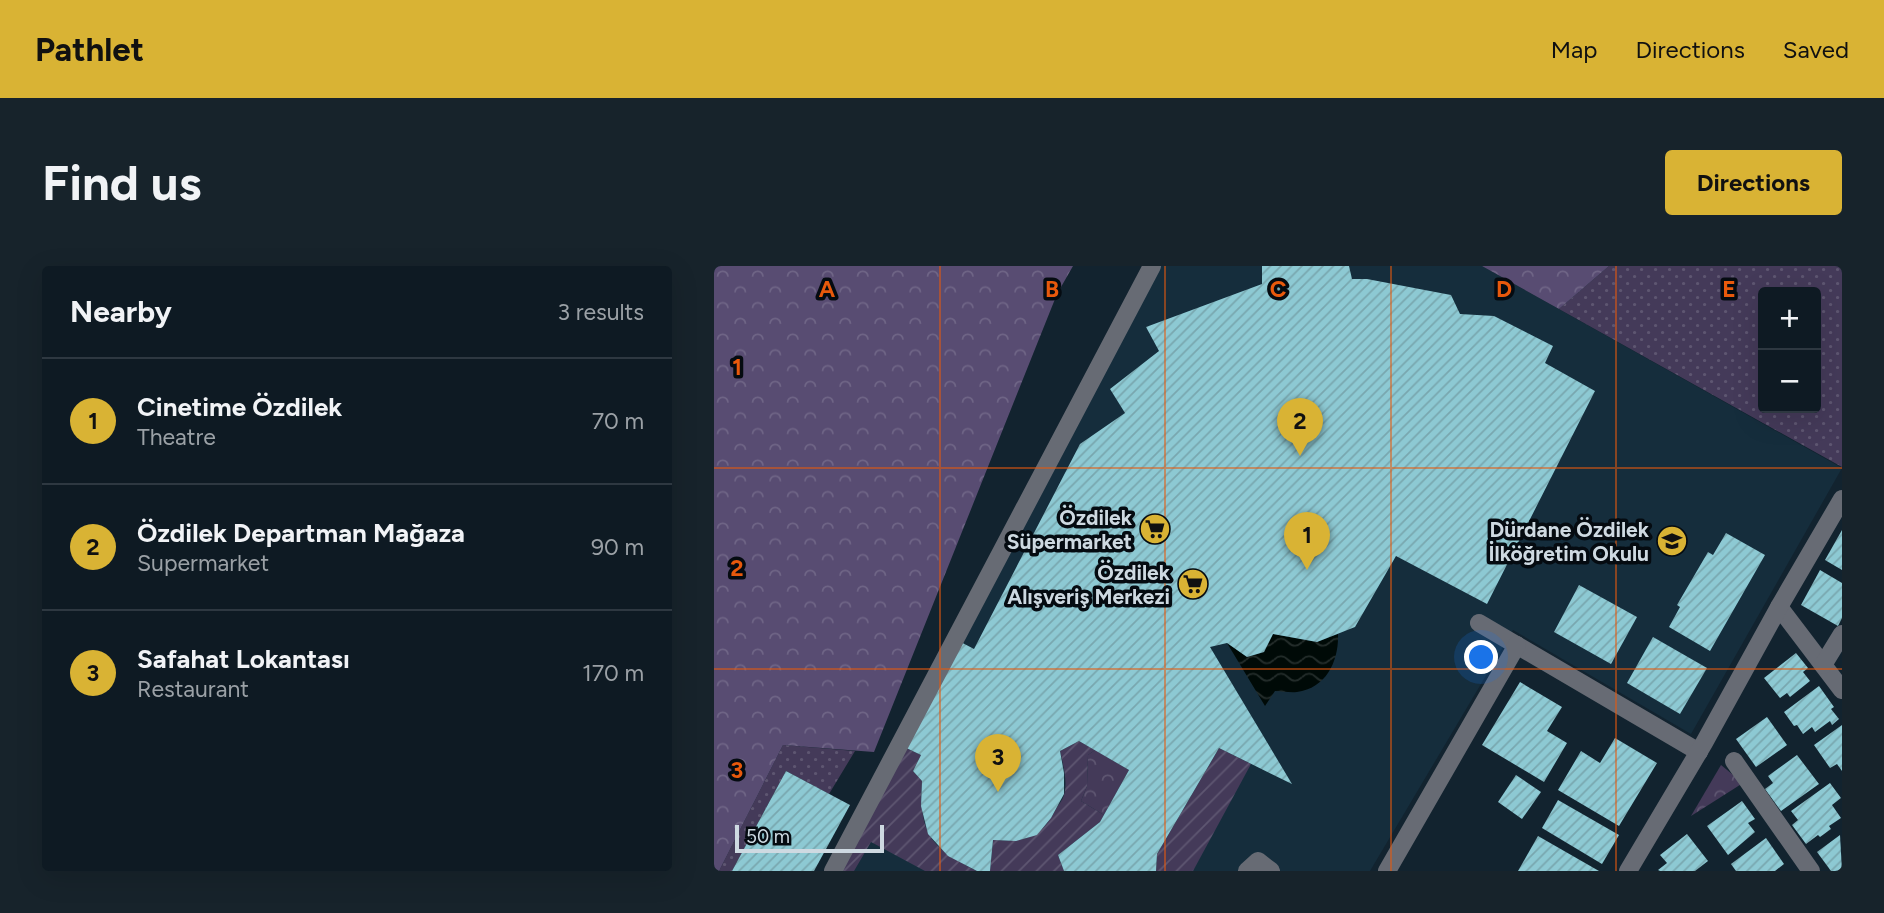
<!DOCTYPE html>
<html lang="en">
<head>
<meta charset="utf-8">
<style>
	:root { --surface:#0e1a23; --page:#17232b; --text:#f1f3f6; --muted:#9ba1a6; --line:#2e3841; --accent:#d9b334 }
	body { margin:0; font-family:Figtree,sans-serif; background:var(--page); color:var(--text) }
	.controls { position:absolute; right:21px; top:21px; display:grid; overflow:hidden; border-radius:7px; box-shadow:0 7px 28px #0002 }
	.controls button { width:63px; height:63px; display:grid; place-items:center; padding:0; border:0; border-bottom:2px solid var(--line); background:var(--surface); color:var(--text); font:35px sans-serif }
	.scale { position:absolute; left:21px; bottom:18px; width:149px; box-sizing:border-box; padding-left:7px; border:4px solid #ced9e1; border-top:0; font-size:19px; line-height:24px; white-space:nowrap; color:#ced9e1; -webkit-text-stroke:5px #050b11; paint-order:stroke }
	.you { position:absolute; left:768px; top:392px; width:24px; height:24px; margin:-18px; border:5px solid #fff; border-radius:50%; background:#1a73e8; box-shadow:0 0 0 10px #1a73e833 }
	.badge { display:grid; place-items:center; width:46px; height:46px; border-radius:50%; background:var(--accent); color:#111; font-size:23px; font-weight:700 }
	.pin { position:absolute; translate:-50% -58px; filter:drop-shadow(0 2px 4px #0008) }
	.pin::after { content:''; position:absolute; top:37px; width:24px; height:21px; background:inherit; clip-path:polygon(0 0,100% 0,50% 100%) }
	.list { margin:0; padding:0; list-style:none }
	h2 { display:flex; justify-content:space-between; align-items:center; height:91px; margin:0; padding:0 28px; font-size:30px }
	h2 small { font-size:23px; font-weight:400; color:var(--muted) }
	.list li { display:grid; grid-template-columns:46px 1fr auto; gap:21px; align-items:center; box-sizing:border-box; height:126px; padding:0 28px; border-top:2px solid var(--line) }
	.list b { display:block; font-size:26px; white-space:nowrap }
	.list p { margin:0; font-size:23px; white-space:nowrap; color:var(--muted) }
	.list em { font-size:23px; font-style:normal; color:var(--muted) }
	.map { position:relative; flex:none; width:1128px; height:605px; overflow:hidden; border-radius:7px }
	header { display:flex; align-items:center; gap:42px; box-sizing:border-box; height:98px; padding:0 35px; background:var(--accent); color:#111 }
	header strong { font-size:33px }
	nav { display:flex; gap:38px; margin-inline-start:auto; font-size:24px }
	.intro { display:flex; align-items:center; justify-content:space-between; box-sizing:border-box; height:168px; padding:0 42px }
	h1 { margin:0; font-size:49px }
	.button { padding:18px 32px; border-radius:7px; background:var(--accent); color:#111; font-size:24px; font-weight:700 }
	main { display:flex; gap:42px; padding:0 42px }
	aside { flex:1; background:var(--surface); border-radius:7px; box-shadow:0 7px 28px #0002 }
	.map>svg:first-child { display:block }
	.built { fill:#152d3c }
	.grass { fill:url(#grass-dots); fill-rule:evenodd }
	.forest { fill:url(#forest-crowns) }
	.park { fill:url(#park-crowns) }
	.garden { fill:url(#garden-furrows) }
	.water { fill:url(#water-waves) }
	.building { fill:url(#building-hatch) }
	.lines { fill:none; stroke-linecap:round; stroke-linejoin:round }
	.minor { stroke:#676b74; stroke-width:18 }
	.grid { fill:none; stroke:#e8590c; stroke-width:2; stroke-opacity:0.55 }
	.labels { text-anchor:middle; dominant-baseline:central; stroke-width:7; stroke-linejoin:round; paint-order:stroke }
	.poi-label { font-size:21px; font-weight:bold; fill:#ced9e1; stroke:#050b11; text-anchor:end }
	.grid-label { font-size:23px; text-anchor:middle; font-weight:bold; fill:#e8590c; stroke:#050b11; stroke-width:7; stroke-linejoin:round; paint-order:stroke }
</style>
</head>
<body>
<header>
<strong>Pathlet</strong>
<nav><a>Map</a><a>Directions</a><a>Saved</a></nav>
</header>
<div class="intro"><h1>Find us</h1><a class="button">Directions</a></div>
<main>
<aside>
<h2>Nearby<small>3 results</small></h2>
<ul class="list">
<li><span class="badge">1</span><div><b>Cinetime Özdilek</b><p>Theatre</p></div><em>70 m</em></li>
<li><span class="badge">2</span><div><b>Özdilek Departman Mağaza</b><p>Supermarket</p></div><em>90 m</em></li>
<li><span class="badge">3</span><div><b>Safahat Lokantası</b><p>Restaurant</p></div><em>170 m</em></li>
</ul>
</aside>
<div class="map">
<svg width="1128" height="605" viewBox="0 0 1128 605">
	<defs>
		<pattern id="grass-dots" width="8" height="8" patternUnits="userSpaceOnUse" patternTransform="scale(1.75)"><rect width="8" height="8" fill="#443a59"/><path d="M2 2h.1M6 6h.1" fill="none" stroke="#5e5671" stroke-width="1.8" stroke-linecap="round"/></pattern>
		<pattern id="forest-crowns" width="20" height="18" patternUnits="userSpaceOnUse" patternTransform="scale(1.75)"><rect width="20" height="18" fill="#584c72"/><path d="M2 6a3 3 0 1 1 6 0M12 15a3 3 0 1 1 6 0" fill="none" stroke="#6f6586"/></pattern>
		<pattern id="park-crowns" width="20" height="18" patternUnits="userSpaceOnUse" patternTransform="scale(1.75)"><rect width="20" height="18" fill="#443a59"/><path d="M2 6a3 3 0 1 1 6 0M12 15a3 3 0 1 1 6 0" fill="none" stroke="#5e5671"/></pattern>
		<pattern id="garden-furrows" width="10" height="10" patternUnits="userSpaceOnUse" patternTransform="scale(1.75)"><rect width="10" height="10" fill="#443a59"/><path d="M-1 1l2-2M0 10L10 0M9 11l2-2" fill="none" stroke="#5e5671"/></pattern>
		<pattern id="water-waves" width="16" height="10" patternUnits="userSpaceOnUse" patternTransform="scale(1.75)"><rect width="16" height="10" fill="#000a07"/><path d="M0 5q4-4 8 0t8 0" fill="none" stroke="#242d2b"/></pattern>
		<pattern id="building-hatch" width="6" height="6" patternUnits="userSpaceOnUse" patternTransform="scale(1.75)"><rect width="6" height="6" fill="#8dc9d3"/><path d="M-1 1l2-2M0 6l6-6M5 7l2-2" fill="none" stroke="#79a7af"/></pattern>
	</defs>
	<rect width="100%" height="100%" fill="#12232f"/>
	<path class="built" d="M438,0H768L1128,202L977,468L799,364L656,605H119Z"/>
	<g class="grass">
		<path d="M895,0H1128V201L845,43ZM1049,26H1102V142H1049Z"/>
		<path d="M69,479L141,485L115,528L72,505L18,605H5Z"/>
	</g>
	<g class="forest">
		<path d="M0,0H359L343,28L160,486L69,479L5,605H0Z"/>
		<path d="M768,0H895L845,43Z"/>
	</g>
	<g class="park">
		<path d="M381,484L415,504L390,549L367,535L373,520L374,489Z"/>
		<path d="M1007,499L1029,517L977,550Z"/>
	</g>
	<g class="garden">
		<path d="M365,475L381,484L374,489L373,520L367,535L390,549L386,556L344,589L350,605H276L279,574C311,576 326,573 342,543C344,539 349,534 350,529C354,516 349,498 346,485Z"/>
		<path d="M192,482L207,489L199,505L208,515C205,568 216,581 263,605H211L157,576L140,605H127Z"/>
		<path d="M505,482L537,498L479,605H442L443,588Z"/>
	</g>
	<path class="water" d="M559,368L603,376L624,368C625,394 613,422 583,426C576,427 568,425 561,425L551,440L513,377L533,391L550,386Z"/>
	<g class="building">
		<path d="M548,0H635L638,13H653L737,29L746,48L780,50L839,80L831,97L881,125L773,338L682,290L641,361L603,376L559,368L550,386L533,391L513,377L496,381L578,518L505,482L443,588L442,605H350L344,589L386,556L415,504L365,475L346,485L350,507V528L337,552L323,569L302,575L279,574L276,605H263L234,590L214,568L207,540L208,515L199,505L207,489L186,479L241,373L260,383L366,178L411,147L396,123L445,85L432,61L548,18Z"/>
		<path d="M1128,264V304L1111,294Z"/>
		<path d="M1012,267L1051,289L996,385L955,361L966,341L963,339L994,286L999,289Z"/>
		<path d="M1106,304L1128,317V352L1124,360L1087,339Z"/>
		<path d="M865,319L923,351L897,398L840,366Z"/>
		<path d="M939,371L993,402L966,448L913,417Z"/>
		<path d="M1082,387L1094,402L1089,406L1096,415L1076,431L1073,427L1066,432L1050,412Z"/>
		<path d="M806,416L848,441L833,465L853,477L830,516L768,479Z"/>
		<path d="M1105,420L1120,441L1117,443L1125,453L1118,459L1116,455L1101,466L1098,461L1089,468L1083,459L1080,460L1070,446Z"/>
		<path d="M1053,451L1073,479L1042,501L1022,473Z"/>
		<path d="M1128,459V505L1123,498L1116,502L1100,479Z"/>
		<path d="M901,472L943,497L905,560L844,524L867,485L886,497Z"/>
		<path d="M1083,489L1105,518L1067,545L1051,523L1059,517L1054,510Z"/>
		<path d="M72,505L136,539L100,605H18Z"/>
		<path d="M802,509L827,526L808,553L784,536Z"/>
		<path d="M1116,517L1127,532L1118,539L1127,552L1115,560L1117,563L1106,571L1104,569L1092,578L1078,559L1084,554L1077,545Z"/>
		<path d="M844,534L905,569L888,598L828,562Z"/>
		<path d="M1028,535L1041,553L1034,557L1041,566L1014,589L993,560Z"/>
		<path d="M973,568L994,595L981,605H946L944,604L953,597L946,589Z"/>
		<path d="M1126,569L1128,605H1117L1103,586Z"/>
		<path d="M824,570L885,605H804Z"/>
		<path d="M1052,572L1070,598L1061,605H1022L1017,598Z"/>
	</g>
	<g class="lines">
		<g class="minor">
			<path d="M1065,341L1128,424"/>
			<path d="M765,357L985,486"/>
			<path d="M1109,399L1128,368"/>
			<path d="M1020,495L1097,605"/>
			<path d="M119,605L438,0"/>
			<path d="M533,605L544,595L557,605"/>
			<path d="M673,605L803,379"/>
			<path d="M914,605L990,477L1065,341L1128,233"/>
		</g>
	</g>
	<path class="grid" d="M226,0V605M451,0V605M677,0V605M902,0V605M0,202H1128M0,403H1128"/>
	<defs>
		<g id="supermarket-disc" transform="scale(1.575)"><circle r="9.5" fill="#d9b334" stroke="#050b11"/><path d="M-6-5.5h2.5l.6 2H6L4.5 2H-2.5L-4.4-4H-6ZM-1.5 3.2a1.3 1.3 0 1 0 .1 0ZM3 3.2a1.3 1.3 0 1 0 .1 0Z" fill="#111"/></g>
		<g id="school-disc" transform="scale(1.575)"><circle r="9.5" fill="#d9b334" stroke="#050b11"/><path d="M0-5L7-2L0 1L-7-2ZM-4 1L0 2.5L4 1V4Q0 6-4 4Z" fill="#111"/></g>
	</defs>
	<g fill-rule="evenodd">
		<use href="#supermarket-disc" x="441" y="263"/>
		<use href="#school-disc" x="958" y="275"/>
		<use href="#supermarket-disc" x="479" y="318"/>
	</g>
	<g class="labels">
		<g class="poi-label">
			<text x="418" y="251">Özdilek<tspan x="418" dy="24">Süpermarket</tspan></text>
			<text x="935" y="263">Dürdane Özdilek<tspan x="935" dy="24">İlköğretim Okulu</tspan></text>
			<text x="456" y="306">Özdilek<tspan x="456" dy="24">Alışveriş Merkezi</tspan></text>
		</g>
	</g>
	<g class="grid-label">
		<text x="113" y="31">A</text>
		<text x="338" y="31">B</text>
		<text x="564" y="31">C</text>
		<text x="790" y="31">D</text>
		<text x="1015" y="31">E</text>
		<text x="23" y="109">1</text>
		<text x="23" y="310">2</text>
		<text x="23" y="512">3</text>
	</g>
</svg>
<div class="controls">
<button>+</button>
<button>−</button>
</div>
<div class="scale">50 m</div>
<div class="you"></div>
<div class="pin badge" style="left:593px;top:304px">1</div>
<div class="pin badge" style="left:586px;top:190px">2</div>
<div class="pin badge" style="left:284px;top:526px">3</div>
</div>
</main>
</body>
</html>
